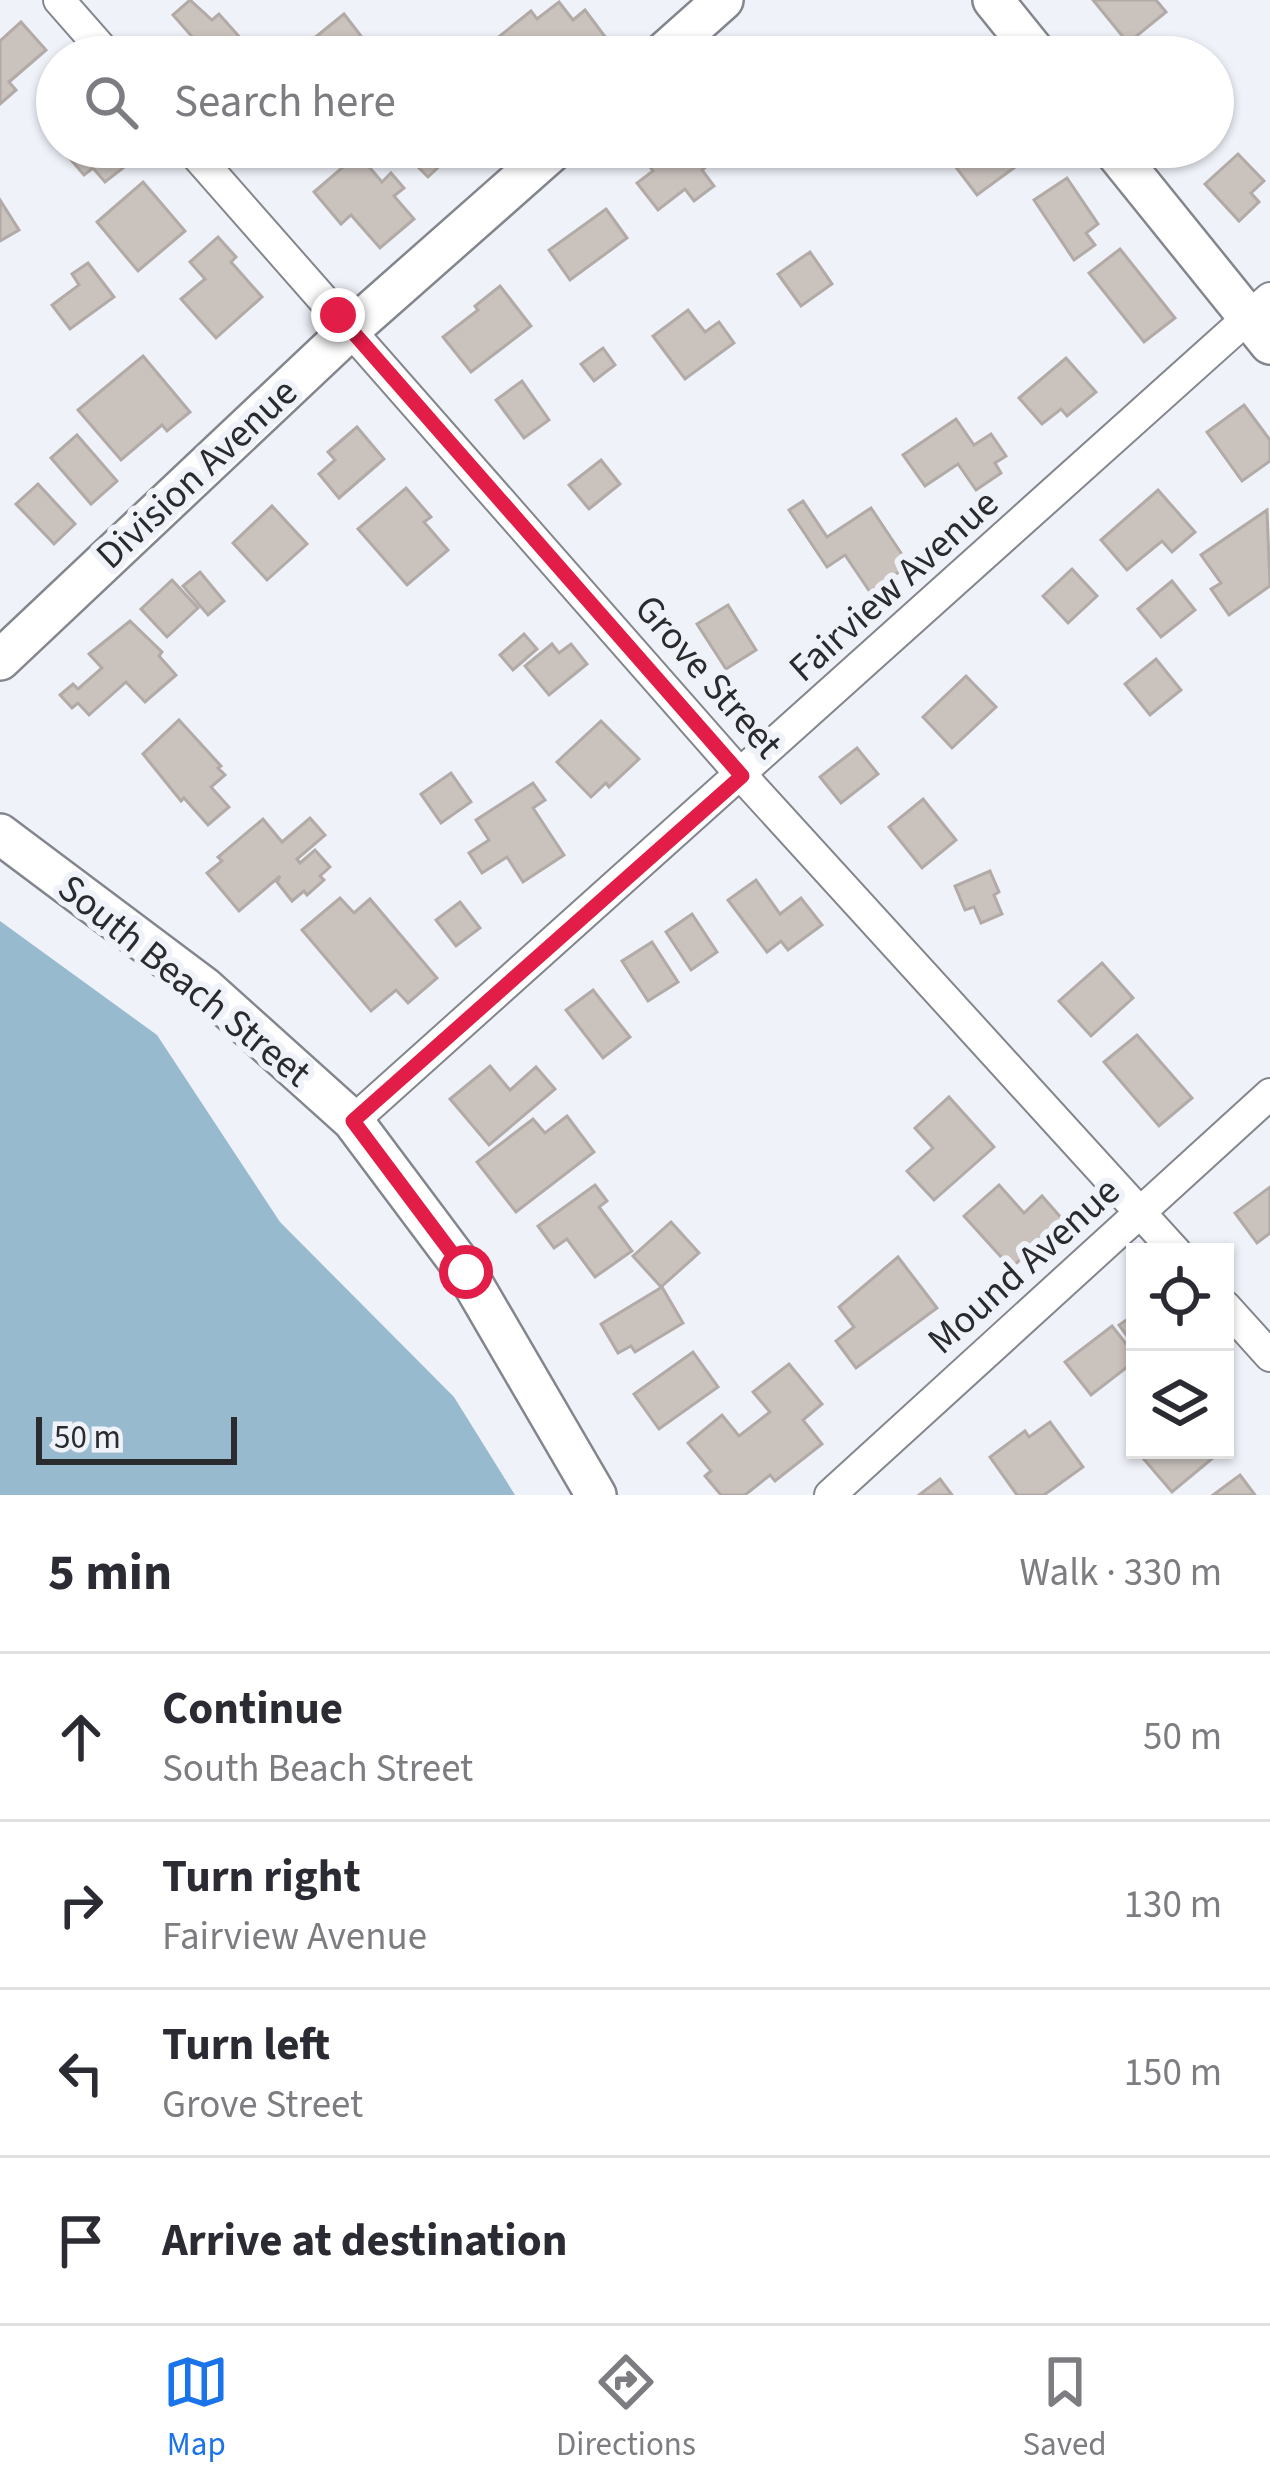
<!DOCTYPE html>
<html lang="en">
<head>
<meta charset="utf-8">
<style>
	:root { --surface:#fff; --page:#f2f2f3; --text:#2b2b33; --muted:#7c7c81; --line:#e1e1e2; --accent:#1a73e8 }
	body { margin:0; font-family:"Source Sans 3",sans-serif; background:var(--page); color:var(--text) }
	.controls { position:absolute; right:36px; bottom:36px; display:grid; overflow:hidden; border-radius:0px; box-shadow:0 3px 9px #0004 }
	.controls button { width:108px; height:108px; display:grid; place-items:center; padding:0; border:0; border-bottom:3px solid var(--line); background:var(--surface); color:var(--text); font:60px sans-serif }
	.scale { position:absolute; left:36px; bottom:30px; width:201px; box-sizing:border-box; padding-left:12px; border:6px solid #2a2b2e; border-top:0; font-size:33px; line-height:42px; white-space:nowrap; color:#2a2b2e; -webkit-text-stroke:9px #f0f2fa; paint-order:stroke }
	.stop { position:absolute; width:36px; height:36px; margin:-27px; border:9px solid #e11d48; border-radius:50%; background:#fff }
	.stop.end { background:#e11d48; border-color:#fff; box-shadow:0 3px 12px #0008 }
	.list { margin:0; padding:0; list-style:none }
	h2 { display:flex; justify-content:space-between; align-items:center; height:156px; margin:0; padding:0 48px; font-size:51px }
	h2 small { font-size:39px; font-weight:400; color:var(--muted) }
	.list li { display:grid; grid-template-columns:78px 1fr auto; gap:36px; align-items:center; box-sizing:border-box; height:168px; padding:0 48px; border-top:3px solid var(--line) }
	.list b { display:block; font-size:45px; white-space:nowrap }
	.list p { margin:0; font-size:39px; white-space:nowrap; color:var(--muted) }
	.list em { font-size:39px; font-style:normal; color:var(--muted) }
	.icon { flex:none; width:66px; height:66px; fill:none; stroke:currentColor; stroke-width:2; stroke-linecap:round; stroke-linejoin:round }
	.map { position:relative; flex:none; width:1270px; height:1495px; overflow:hidden }
	.search { position:absolute; background:var(--surface); box-shadow:0 3px 9px #0004; left:36px; right:36px; top:36px; height:132px; display:flex; align-items:center; gap:30px; box-sizing:border-box; padding:0 42px; border-radius:66px; color:var(--muted); font-size:45px }
	.sheet { height:828px; background:var(--surface) }
	nav { display:flex; justify-content:space-around; align-items:center; box-sizing:border-box; height:168px; border-top:3px solid var(--line); background:var(--surface); font-size:33px; color:var(--muted) }
	nav a { display:grid; justify-items:center; gap:6px }
	nav .on { color:var(--accent) }
	.map>svg:first-child { display:block }
	.water { fill:#98bacf }
	.building { fill:#c9c2bd; stroke:#b2aaa6; stroke-width:3 }
	.lines { fill:none; stroke-linecap:round; stroke-linejoin:round }
	.minor-casing { stroke:#84868d; stroke-width:34 }
	.tertiary-casing { stroke:#84868d; stroke-width:44 }
	.minor { stroke:#fff; stroke-width:30 }
	.tertiary { stroke:#fff; stroke-width:39 }
	.route { stroke:#e11d48; stroke-width:15 }
	.labels { text-anchor:middle; dominant-baseline:central; stroke-width:12; stroke-linejoin:round; paint-order:stroke }
	.street-label { font-size:39px; fill:#2a2b2e; stroke:#f0f2fa }
</style>
</head>
<body>
<div class="map">
<svg width="1270" height="1495" viewBox="0 0 1270 1495">
	<rect width="100%" height="100%" fill="#f0f2fa"/>
	<path class="water" d="M0,921L157,1035L280,1222L454,1397L515,1495H0Z"/>
	<g class="building">
		<path d="M190,0L212,20L219,14L253,52L247,57H199L188,45L195,40L173,15Z"/>
		<path d="M1093,0H1156L1166,12L1128,43Z"/>
		<path d="M559,2L573,20L585,10L606,38L581,57H494L486,47L531,11L537,19Z"/>
		<path d="M344,14L361,36L335,57H318L307,44Z"/>
		<path d="M21,22L46,50L9,82L16,90L0,104V41Z"/>
		<path d="M1213,81L1228,100L1213,112Z"/>
		<path d="M60,147H114L128,164L105,182L93,168L84,175Z"/>
		<path d="M422,147H473L453,165L447,159L428,177L410,159Z"/>
		<path d="M670,147H707L716,158L702,170L714,186L694,201L685,189L658,210L637,183L653,171L648,164Z"/>
		<path d="M972,147H1023L1030,156L977,195L952,162Z"/>
		<path d="M358,154L382,182L391,173L404,188L394,196L414,219L380,248L351,215L341,224L314,192Z"/>
		<path d="M1238,154L1264,181L1251,193L1259,202L1239,221L1205,184Z"/>
		<path d="M1067,178L1098,224L1086,233L1095,245L1074,260L1034,200Z"/>
		<path d="M143,182L185,231L138,271L97,222Z"/>
		<path d="M0,200L19,230L0,241Z"/>
		<path d="M606,209L627,238L570,280L549,250Z"/>
		<path d="M218,237L236,257L231,262L262,297L216,338L181,299L205,279L190,262Z"/>
		<path d="M1120,249L1175,318L1144,342L1089,273Z"/>
		<path d="M810,252L832,284L801,306L778,274Z"/>
		<path d="M88,263L114,297L70,329L52,305L79,285L72,274Z"/>
		<path d="M500,286L531,326L471,372L443,337L478,310L475,306Z"/>
		<path d="M688,310L705,332L719,322L734,343L685,379L653,336Z"/>
		<path d="M603,348L615,365L594,381L581,364Z"/>
		<path d="M143,356L190,412L167,431L162,425L121,460L78,410Z"/>
		<path d="M1066,358L1096,392L1067,416L1061,409L1042,424L1019,398Z"/>
		<path d="M522,381L549,420L524,438L496,400Z"/>
		<path d="M1244,405L1270,440V461L1242,481L1207,432Z"/>
		<path d="M956,419L974,445L991,434L1006,456L995,463L1001,473L976,490L958,464L925,486L903,455Z"/>
		<path d="M357,427L384,459L339,498L319,474L335,460L328,452Z"/>
		<path d="M77,435L117,481L91,504L51,458Z"/>
		<path d="M601,460L620,484L589,509L569,485Z"/>
		<path d="M38,484L75,524L54,544L16,504Z"/>
		<path d="M406,488L431,517L424,522L448,550L407,585L358,529Z"/>
		<path d="M1158,490L1195,532L1172,552L1162,541L1127,570L1101,540Z"/>
		<path d="M803,501L827,537L871,508L909,565L870,592L845,555L827,567L789,510Z"/>
		<path d="M272,506L307,544L267,580L233,543Z"/>
		<path d="M1267,510L1270,586L1229,615L1211,589L1221,583L1201,555Z"/>
		<path d="M1072,569L1097,596L1068,623L1043,596Z"/>
		<path d="M200,572L224,601L208,615L183,586Z"/>
		<path d="M172,580L198,608L167,637L141,609Z"/>
		<path d="M1172,581L1195,610L1161,637L1138,609Z"/>
		<path d="M728,605L756,650L726,669L697,624Z"/>
		<path d="M130,621L162,652L159,656L176,675L145,702L126,682L89,715L78,703L72,708L60,695L73,684L78,689L102,668L89,654Z"/>
		<path d="M524,634L537,649L513,670L500,655Z"/>
		<path d="M552,644L559,653L571,644L587,664L549,695L525,666Z"/>
		<path d="M1156,659L1181,690L1150,715L1125,684Z"/>
		<path d="M966,676L996,707L952,748L923,717Z"/>
		<path d="M179,720L221,766L218,768L225,775L211,787L229,807L208,825L184,798L181,801L143,754Z"/>
		<path d="M601,721L639,759L609,787L606,783L591,797L557,762Z"/>
		<path d="M857,748L878,774L841,803L820,777Z"/>
		<path d="M451,773L471,802L441,823L421,794Z"/>
		<path d="M533,783L545,800L533,808L564,855L523,882L507,857L482,873L469,853L489,840L476,820Z"/>
		<path d="M923,799L956,840L922,868L889,827Z"/>
		<path d="M310,818L325,835L297,859L300,863L315,850L330,867L320,876L324,880L307,895L304,891L292,901L277,882L280,876L239,911L207,873L222,861L218,857L263,819L282,842Z"/>
		<path d="M990,871L999,892L994,895L1002,914L981,923L974,907L965,910L955,886Z"/>
		<path d="M756,880L780,914L801,898L822,925L788,950L781,941L767,952L728,900Z"/>
		<path d="M340,898L354,913L370,899L437,978L408,1003L396,990L371,1011L302,930Z"/>
		<path d="M460,902L480,928L456,946L436,920Z"/>
		<path d="M692,914L717,952L691,970L666,932Z"/>
		<path d="M652,942L678,982L648,1001L622,961Z"/>
		<path d="M1102,963L1133,998L1091,1036L1059,1001Z"/>
		<path d="M593,990L630,1037L603,1058L566,1010Z"/>
		<path d="M1137,1035L1192,1098L1159,1126L1104,1062Z"/>
		<path d="M490,1066L510,1090L536,1067L555,1089L489,1145L450,1099Z"/>
		<path d="M949,1097L994,1147L934,1200L907,1171L933,1148L915,1128Z"/>
		<path d="M567,1116L594,1152L516,1212L477,1162L533,1119L545,1133Z"/>
		<path d="M595,1185L607,1201L599,1207L632,1251L595,1277L567,1239L554,1248L538,1226Z"/>
		<path d="M999,1185L1024,1213L1042,1196L1064,1221L1011,1268L964,1216Z"/>
		<path d="M1270,1187V1233L1257,1243L1235,1213Z"/>
		<path d="M671,1222L699,1253L661,1287L633,1256Z"/>
		<path d="M898,1257L937,1308L856,1368L836,1341L854,1327L839,1307Z"/>
		<path d="M662,1287L683,1323L635,1352L631,1346L618,1353L601,1324Z"/>
		<path d="M1135,1314V1347L1119,1325Z"/>
		<path d="M1112,1326L1135,1355V1361L1091,1395L1065,1362Z"/>
		<path d="M693,1352L718,1387L659,1429L634,1394Z"/>
		<path d="M789,1364L822,1404L803,1420L822,1444L775,1481L770,1475L745,1495H721L705,1476L711,1471L688,1443L722,1415L739,1436L770,1412L753,1392Z"/>
		<path d="M1050,1422L1083,1467L1044,1495H1017L990,1457L1025,1431L1029,1437Z"/>
		<path d="M1136,1450H1208L1214,1457L1172,1492Z"/>
		<path d="M1240,1475L1255,1495H1213Z"/>
		<path d="M940,1479L952,1495H919Z"/>
	</g>
	<g class="lines">
		<g class="minor-casing">
			<g id="minor">
				<path d="M59,0L109,57"/>
				<path d="M189,147L742,776L1176,1252"/>
				<path d="M353,1121L1270,298"/>
				<path d="M1225,1306L1270,1356"/>
				<path d="M830,1495L1270,1094"/>
			</g>
		</g>
		<g class="tertiary-casing">
			<g id="tertiary">
				<path d="M993,0L1039,57"/>
				<path d="M659,57L723,0"/>
				<path d="M1111,147L1270,344"/>
				<path d="M0,660L351,329L557,147"/>
				<path d="M0,834L204,987L353,1121L466,1272L596,1495"/>
			</g>
		</g>
		<use href="#minor" class="minor"/>
		<use href="#tertiary" class="tertiary"/>
	</g>
	<g class="lines">
		<path class="route" d="M338,315L742,776L353,1121L466,1272"/>
	</g>
	<g class="labels">
		<g class="street-label">
			<text transform="translate(197 474) rotate(-43)">Division Avenue</text>
			<text transform="translate(894 586) rotate(-42)">Fairview Avenue</text>
			<text transform="translate(708 677) rotate(49)">Grove Street</text>
			<text transform="translate(184 981) rotate(39)">South Beach Street</text>
			<text transform="translate(1024 1266) rotate(-42)">Mound Avenue</text>
		</g>
	</g>
</svg>
<div class="controls">
<button><svg class="icon" aria-label="locate" viewBox="0 0 24 24"><circle cx="12" cy="12" r="6"/><path d="M12 2v4M12 18v4M2 12h4M18 12h4"/></svg></button>
<button><svg class="icon" aria-label="layers" viewBox="0 0 24 24"><path d="M12 4l9 5-9 5-9-5zM3 14l9 5 9-5"/></svg></button>
</div>
<div class="scale">50 m</div>
<div class="stop" style="left:466px;top:1272px"></div>
<div class="stop end" style="left:338px;top:315px"></div>
<div class="search"><svg class="icon" aria-label="search" viewBox="0 0 24 24"><circle cx="10" cy="10" r="6"/><path d="M15 15l6 6"/></svg>Search here</div>
</div>
<section class="sheet">
<h2>5 min<small>Walk · 330 m</small></h2>
<ul class="list">
<li><svg class="icon" aria-label="ahead" viewBox="0 0 24 24"><path d="M12 20V5M6 11l6-6 6 6"/></svg><div><b>Continue</b><p>South Beach Street</p></div><em>50 m</em></li>
<li><svg class="icon" aria-label="right" viewBox="0 0 24 24"><path d="M7 20v-9h11M14 6l5 5-5 5"/></svg><div><b>Turn right</b><p>Fairview Avenue</p></div><em>130 m</em></li>
<li><svg class="icon" aria-label="left" viewBox="0 0 24 24"><path d="M17 20v-9H6M10 6l-5 5 5 5"/></svg><div><b>Turn left</b><p>Grove Street</p></div><em>150 m</em></li>
<li><svg class="icon" aria-label="arrive" viewBox="0 0 24 24"><path d="M6 21V4h12l-3 4 3 4H6"/></svg><div><b>Arrive at destination</b></div></li>
</ul>
</section>
<nav>
<a class="on"><svg class="icon" aria-label="map" viewBox="0 0 24 24"><path d="M3 6l6-2 6 2 6-2v14l-6 2-6-2-6 2zM9 4v14M15 6v14"/></svg>Map</a>
<a><svg class="icon" aria-label="directions" viewBox="0 0 24 24"><path d="M12 3l9 9-9 9-9-9zM9 14v-3h6M13 9l2 2-2 2"/></svg>Directions</a>
<a><svg class="icon" aria-label="saved" viewBox="0 0 24 24"><path d="M7 4h10v16l-5-4-5 4z"/></svg>Saved</a>
</nav>
</body>
</html>
